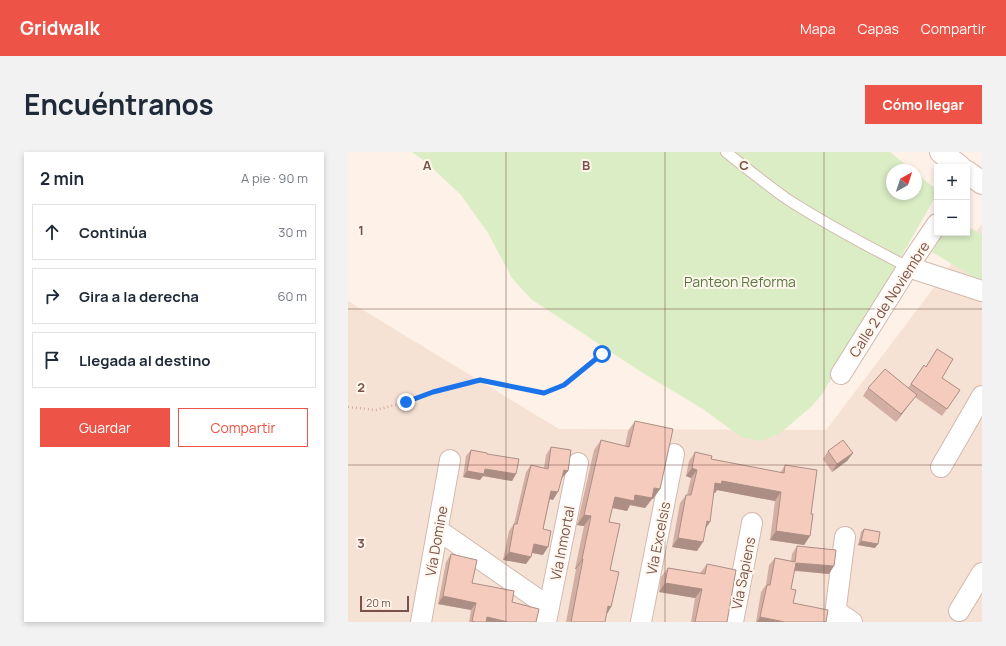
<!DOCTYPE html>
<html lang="es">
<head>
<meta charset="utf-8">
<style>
	:root { --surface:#fff; --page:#f2f2f3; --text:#1f2937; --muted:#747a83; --line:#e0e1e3; --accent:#ed5346 }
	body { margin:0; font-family:Manrope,sans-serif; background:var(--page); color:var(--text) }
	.controls { position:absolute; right:12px; top:12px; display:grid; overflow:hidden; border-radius:0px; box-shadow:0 2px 6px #0003 }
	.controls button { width:36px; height:36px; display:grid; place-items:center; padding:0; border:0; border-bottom:1px solid var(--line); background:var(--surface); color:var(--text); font:20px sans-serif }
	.compass { position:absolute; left:538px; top:12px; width:36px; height:36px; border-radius:50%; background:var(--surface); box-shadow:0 2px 6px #0003; rotate:39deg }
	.scale { position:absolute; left:12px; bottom:10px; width:49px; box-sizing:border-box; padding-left:4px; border:2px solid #795349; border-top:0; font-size:11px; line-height:14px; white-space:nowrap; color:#795349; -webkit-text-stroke:3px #fff6ee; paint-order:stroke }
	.stop { position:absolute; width:12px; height:12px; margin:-9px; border:3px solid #1a73e8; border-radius:50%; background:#fff }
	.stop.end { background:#1a73e8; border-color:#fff; box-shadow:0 1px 4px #0008 }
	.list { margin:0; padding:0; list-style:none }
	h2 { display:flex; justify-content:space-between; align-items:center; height:52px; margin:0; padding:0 16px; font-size:17px }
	h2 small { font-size:13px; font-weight:400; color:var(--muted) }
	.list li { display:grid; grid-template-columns:26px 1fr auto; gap:12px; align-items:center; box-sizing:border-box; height:56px; margin:0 8px 8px; padding:0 8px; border:1px solid var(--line); border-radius:0px }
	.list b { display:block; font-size:15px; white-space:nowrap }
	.list em { font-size:13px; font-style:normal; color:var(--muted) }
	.actions { display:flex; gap:8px; padding:12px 16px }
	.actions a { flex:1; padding:9px 0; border:1px solid var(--accent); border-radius:0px; text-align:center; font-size:14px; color:var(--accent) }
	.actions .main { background:var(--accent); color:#fff }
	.icon { flex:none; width:22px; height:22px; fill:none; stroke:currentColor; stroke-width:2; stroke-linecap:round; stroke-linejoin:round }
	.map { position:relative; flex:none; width:634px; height:470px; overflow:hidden; border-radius:0px }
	header { display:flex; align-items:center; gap:24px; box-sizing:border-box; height:56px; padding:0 20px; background:var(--accent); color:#fff }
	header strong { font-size:19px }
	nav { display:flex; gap:22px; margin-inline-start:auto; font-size:14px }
	.intro { display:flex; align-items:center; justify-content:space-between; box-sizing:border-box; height:96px; padding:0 24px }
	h1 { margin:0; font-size:28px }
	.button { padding:10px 18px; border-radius:0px; background:var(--accent); color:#fff; font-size:14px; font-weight:700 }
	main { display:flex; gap:24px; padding:0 24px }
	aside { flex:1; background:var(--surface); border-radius:0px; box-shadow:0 2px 6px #0003 }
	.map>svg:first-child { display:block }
	.residential { fill:#f6e2d5 }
	.green { fill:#daedc4 }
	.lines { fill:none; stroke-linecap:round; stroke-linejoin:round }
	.lane-casing { stroke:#d3b9ae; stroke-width:12 }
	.street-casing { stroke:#d3b9ae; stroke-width:22 }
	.secondary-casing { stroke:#d9baae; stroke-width:24 }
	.path { stroke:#daae9f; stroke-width:2.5; stroke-dasharray:1 3; stroke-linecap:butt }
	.lane { stroke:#fff; stroke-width:10 }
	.street { stroke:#fff; stroke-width:20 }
	.secondary { stroke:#fff; stroke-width:22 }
	.wall { fill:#d3afa3 }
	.shaded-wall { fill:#ac8e84 }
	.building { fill:#f5cbbd; stroke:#ac8e84 }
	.route { stroke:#1a73e8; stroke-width:5 }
	.grid { fill:none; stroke:#795349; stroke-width:1; stroke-opacity:0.55 }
	.labels { text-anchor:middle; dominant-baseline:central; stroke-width:4; stroke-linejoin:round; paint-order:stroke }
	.park-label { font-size:14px; fill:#587a3e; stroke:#fff6ee }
	.street-label { font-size:14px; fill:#795349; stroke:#fff6ee }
	.grid-label { font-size:13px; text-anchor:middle; font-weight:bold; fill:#795349; stroke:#fff6ee; stroke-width:4; stroke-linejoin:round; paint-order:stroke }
</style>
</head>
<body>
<header>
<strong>Gridwalk</strong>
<nav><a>Mapa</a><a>Capas</a><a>Compartir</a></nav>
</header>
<div class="intro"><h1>Encuéntranos</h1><a class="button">Cómo llegar</a></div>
<main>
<aside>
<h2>2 min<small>A pie · 90 m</small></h2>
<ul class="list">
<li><svg class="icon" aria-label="ahead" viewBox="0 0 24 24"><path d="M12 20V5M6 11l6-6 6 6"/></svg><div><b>Continúa</b></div><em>30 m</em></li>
<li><svg class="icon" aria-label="right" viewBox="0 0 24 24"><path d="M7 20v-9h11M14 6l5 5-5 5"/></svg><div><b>Gira a la derecha</b></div><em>60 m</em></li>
<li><svg class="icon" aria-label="arrive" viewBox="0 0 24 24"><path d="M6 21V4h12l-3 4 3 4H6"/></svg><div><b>Llegada al destino</b></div></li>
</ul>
<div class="actions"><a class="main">Guardar</a><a>Compartir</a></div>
</aside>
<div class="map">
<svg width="634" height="470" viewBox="0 0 634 470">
	<rect width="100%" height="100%" fill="#fef1e7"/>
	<path class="residential" d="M634,72V470H0V149L211,277L478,278Z"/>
	<g class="green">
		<path d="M64,0H542L564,18H544V42H568V21L589,38V42L475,241L464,254L431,282L413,289L393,285L355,257L290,218L183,147L164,126L140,81L113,43L78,10Z"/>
		<path d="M619,74L634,83V130L584,100L595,81H619Z"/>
	</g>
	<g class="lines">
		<g class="lane-casing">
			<path id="lane" d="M378,0C398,16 418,32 439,47C478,72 519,94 560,115"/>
		</g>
		<g class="street-casing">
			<g id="street">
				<path d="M560,115L634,139"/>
				<path d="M493,222L560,115L589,72"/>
				<path d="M593,315L634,244"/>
				<path d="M90,378L201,455"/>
				<path d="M488,459L504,470"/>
				<path d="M611,459L634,421"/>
				<path d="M73,470L102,308"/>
				<path d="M198,470L230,311"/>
				<path d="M293,470L326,302"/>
				<path d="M385,470L404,371"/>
				<path d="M486,470L497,385"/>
			</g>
		</g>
		<g class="secondary-casing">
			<g id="secondary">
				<path d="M593,0L612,15"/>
				<path d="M619,20L634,31"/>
			</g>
		</g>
		<path class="path" d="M0,255L28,258L58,250L85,240L133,228L196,241L216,233L254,202"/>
		<use href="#lane" class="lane"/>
		<use href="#street" class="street"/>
		<use href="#secondary" class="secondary"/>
	</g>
	<g class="wall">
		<path d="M589,197L594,226L612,238L594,264L567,245L548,270L515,244L520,236H560L576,213L578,215Z"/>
		<path d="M287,269L312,337L305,347H304L297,356L282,353L279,359L264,356L261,370L263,455L258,463L257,470H218L228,417H227L236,374L229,373L246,298L253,288L277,294L280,279Z"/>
		<path d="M203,295L220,319L214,326L205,348L202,347L195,377V403L184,401L178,412L155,408L161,379L166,372L178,320L183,313L196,316L198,303Z"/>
		<path d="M123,298L139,302L168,322L164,329L135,324L132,328L115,325L118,304Z"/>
		<path d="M480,299L505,301L499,309L484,320L475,307Z"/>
		<path d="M347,300L363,307L432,321L437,313L463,362L462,384L456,393L422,388L427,349L369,338L367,341H365L362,370L358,376L349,399L324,395L332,351L338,343H339L343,326L338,324L341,309Z"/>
		<path d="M516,377L527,396L510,393L513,380Z"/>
		<path d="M449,394L481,422L446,419L443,437L445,451L478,470H408L413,440L418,433L421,413L427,406L443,409L444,402Z"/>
		<path d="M103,402L124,431L164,450L188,470H121L123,458L90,452L98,410Z"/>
		<path d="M359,412L379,470H343L347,446L311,440L313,425L320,416L352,421Z"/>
	</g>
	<g class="shaded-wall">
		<path d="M569,243L563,250L548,270L553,262Z"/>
		<path d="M505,301L499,309L484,320L489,312Z"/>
		<path d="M344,316L349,318L343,326L338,324Z"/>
		<path d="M137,317L168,322L164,329L135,324L132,328L115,325L119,319Z"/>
		<path d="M216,318L220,319L214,326L210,325Z"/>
		<path d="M374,329L433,340L427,349L369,338L367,341L361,340L367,331Z"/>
		<path d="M306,336L312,337L305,347H304L297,356L282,353L279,359L260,355L267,345L287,343Z"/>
		<path d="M203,339L210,340L205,348L198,346Z"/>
		<path d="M236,363L243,364L236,374L229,373Z"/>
		<path d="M359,369L362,370L356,378Z"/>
		<path d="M428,379L462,384L456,393L422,388Z"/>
		<path d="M330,386L355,390L349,399L324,395Z"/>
		<path d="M513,389L530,392L527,396L510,393Z"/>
		<path d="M186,392L200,395L195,403L180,400Z"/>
		<path d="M161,400L183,405L178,412L155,408Z"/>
		<path d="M234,407H235L228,417H227Z"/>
		<path d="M448,411L486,414L481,422L443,418Z"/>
		<path d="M317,431L354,437L347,446L311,440Z"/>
		<path d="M95,444L128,451L123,458L90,452Z"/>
		<path d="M260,454L263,455L257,465Z"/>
		<path d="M139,465L160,470H135Z"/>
		<path d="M412,465L437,470H409Z"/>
	</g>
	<g class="building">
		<path d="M589,197L605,207L594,226L612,238L599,257L563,232L576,213L578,215Z"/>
		<path d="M537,217L569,243L553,262L520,236Z"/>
		<path d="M287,269L325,277L312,337L306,336L304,346L287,343L286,349L267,345L261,370L272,372L262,418L271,420L263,455L260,454L257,470H223L235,407H234L243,364L236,363L253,288L281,295Z"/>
		<path d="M495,288L505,301L489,312L480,299Z"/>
		<path d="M203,295L223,298L220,319L216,318L210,340L203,339L195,377L203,379L200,395L186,392L183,405L161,400L166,372H169L183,313L200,317Z"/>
		<path d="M123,298L139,301V302L171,307L168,322L137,317L136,322L119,319Z"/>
		<path d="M347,300L364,304L363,307L436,321L437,313L469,318L463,362H465L462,384L428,379L433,340L374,329L373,332L367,331L362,370L359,369L355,390L330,386L338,343H343L349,318L344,316Z"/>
		<path d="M516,377L532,380L530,392L513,389Z"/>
		<path d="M449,394L488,398L486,414L448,411L443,437L448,438L445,451L480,458L478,470H437L412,465L419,433H422L427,406L447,410Z"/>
		<path d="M103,402L129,408L124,431L166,439L164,450L191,457L188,470H160L139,465L138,470H128L124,469L128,451L95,444Z"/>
		<path d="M359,412L388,418L379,470H347L354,437L317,431L320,416L357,422Z"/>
	</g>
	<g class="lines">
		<path class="route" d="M58,250L85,240L132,228L196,241L216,233L254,202"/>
	</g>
	<path class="grid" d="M158,0V470M317,0V470M476,0V470M0,157H634M0,313H634"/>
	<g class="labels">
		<g class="park-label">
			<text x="392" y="129">Panteon Reforma</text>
		</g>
		<g class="street-label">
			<text transform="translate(541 147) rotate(-57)">Calle 2 de Noviembre</text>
			<text transform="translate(310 386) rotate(-79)">Vía Excelsis</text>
			<text transform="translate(88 389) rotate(-80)">Vía Domine</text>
			<text transform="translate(214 391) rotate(-79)">Vía Inmortal</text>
			<text transform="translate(395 421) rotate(-79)">Vía Sapiens</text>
		</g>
	</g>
	<g class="grid-label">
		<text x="79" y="18">A</text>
		<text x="238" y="18">B</text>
		<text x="396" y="18">C</text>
		<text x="13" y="83">1</text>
		<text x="13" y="240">2</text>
		<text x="13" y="396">3</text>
	</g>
</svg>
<div class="controls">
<button>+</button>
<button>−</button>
</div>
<svg class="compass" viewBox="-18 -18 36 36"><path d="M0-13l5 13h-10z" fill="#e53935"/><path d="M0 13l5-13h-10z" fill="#747a83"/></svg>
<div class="scale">20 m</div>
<div class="stop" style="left:254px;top:202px"></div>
<div class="stop end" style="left:58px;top:250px"></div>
</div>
</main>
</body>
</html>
